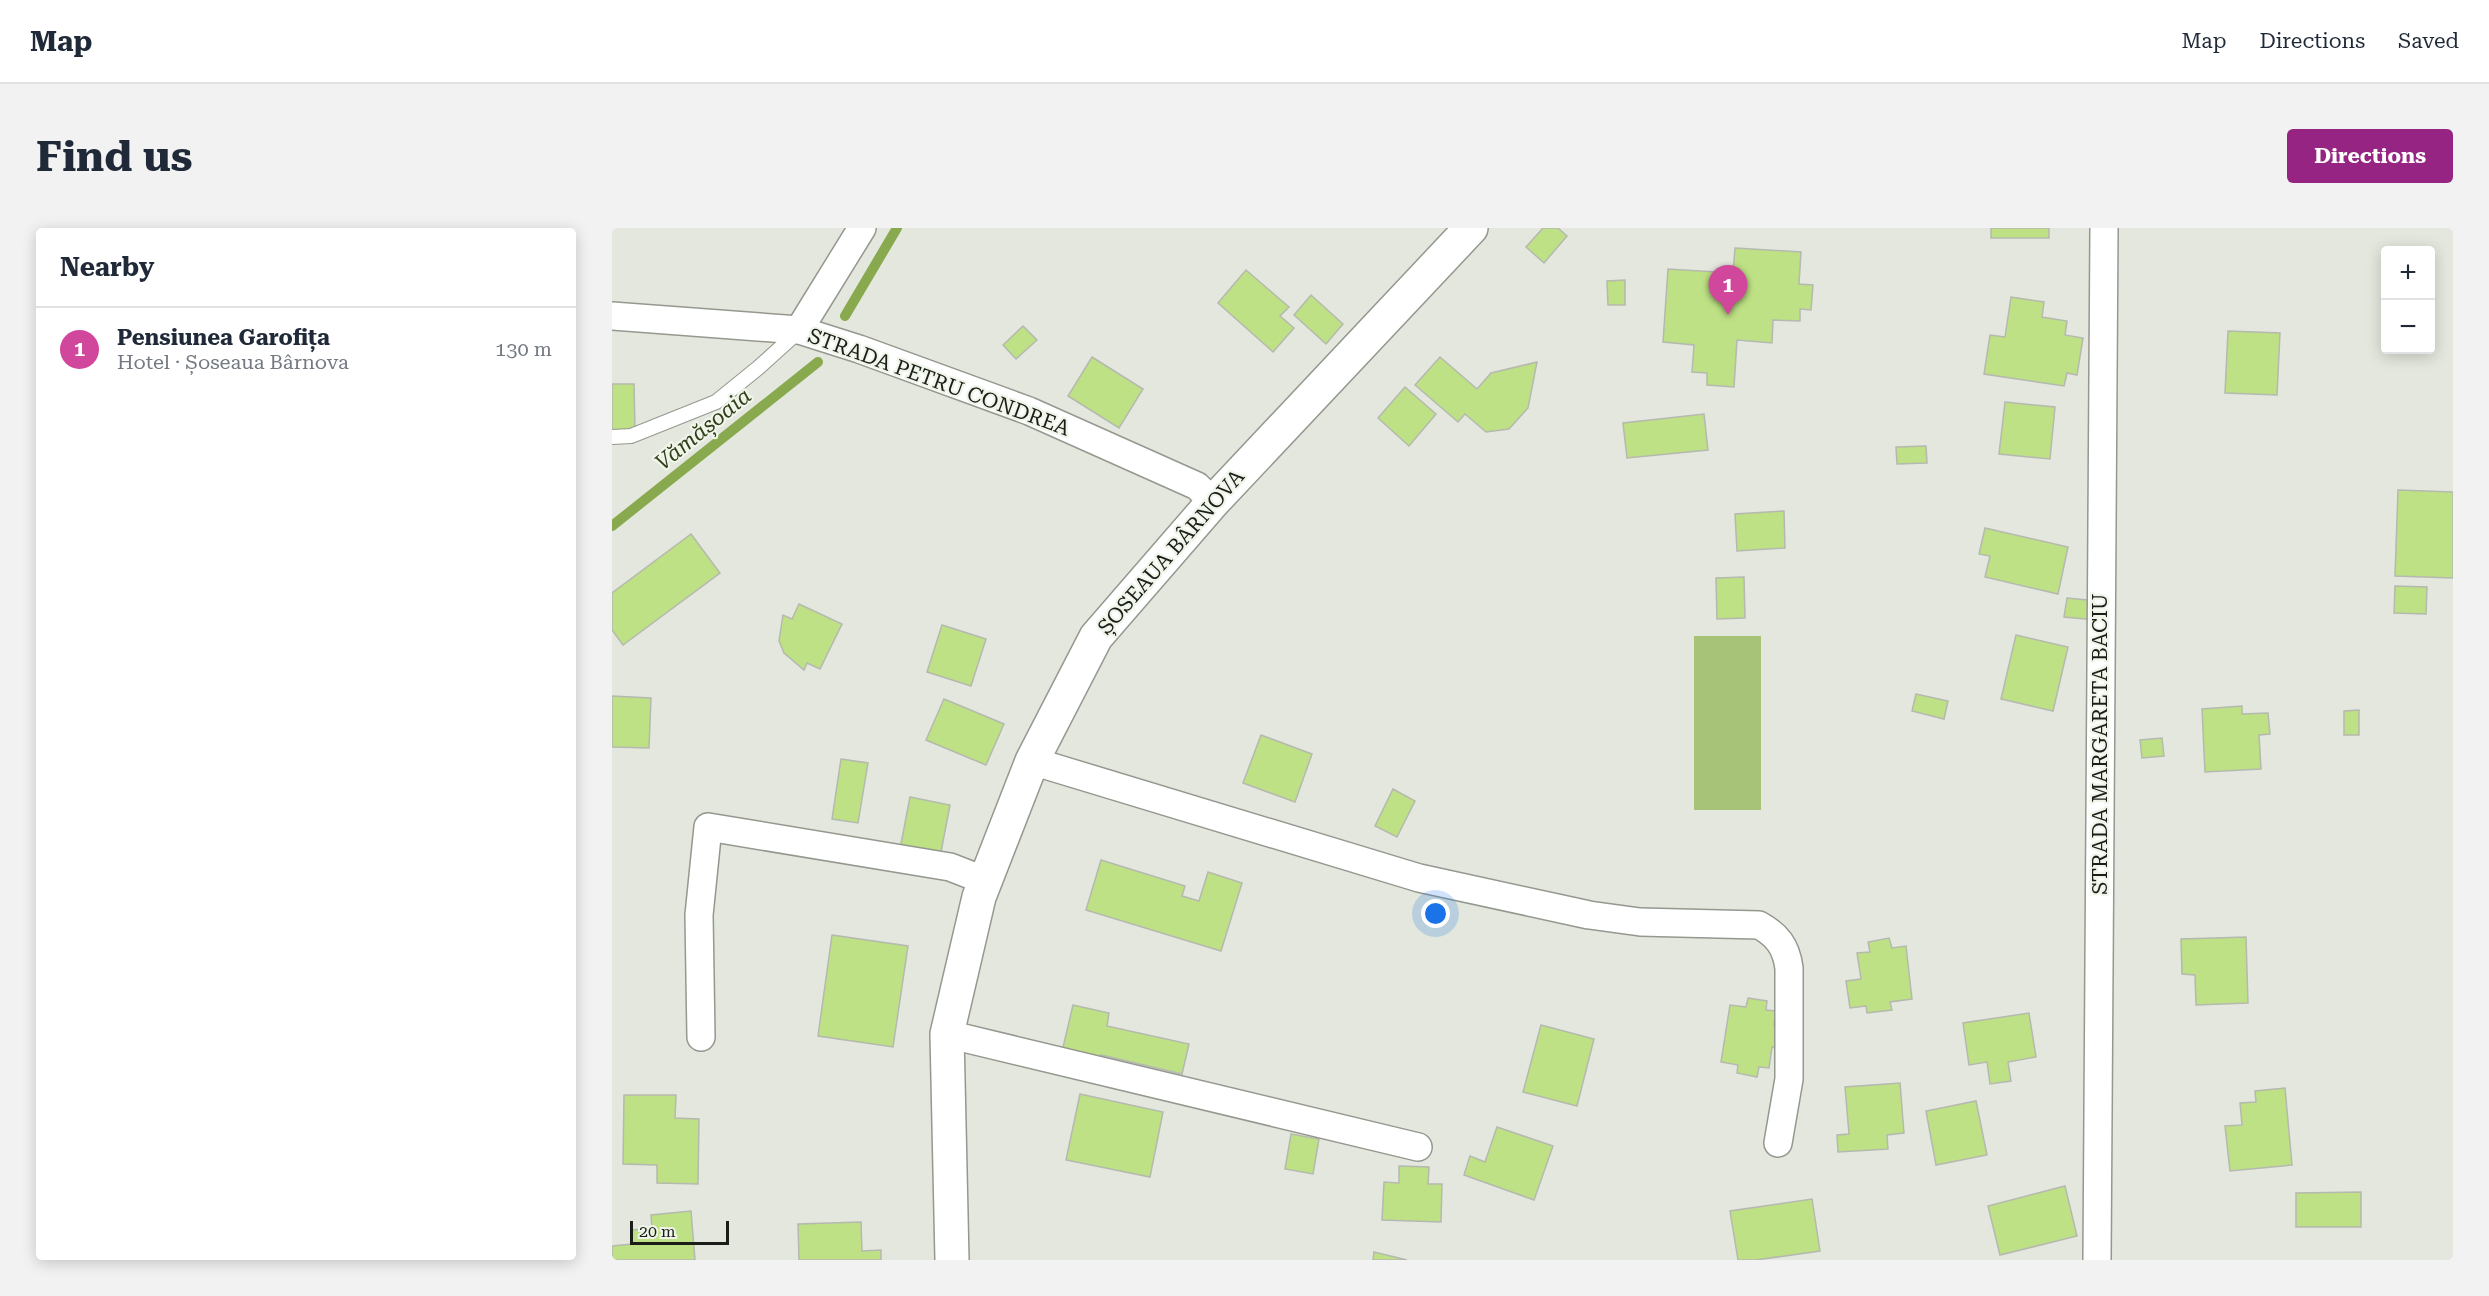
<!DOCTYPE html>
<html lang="en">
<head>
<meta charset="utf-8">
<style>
	:root { --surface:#fff; --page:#f2f2f3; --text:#1f2937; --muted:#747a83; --line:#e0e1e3; --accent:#962482 }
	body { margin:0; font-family:"Roboto Serif",serif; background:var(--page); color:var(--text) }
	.controls { position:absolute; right:18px; top:18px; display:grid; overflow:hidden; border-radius:6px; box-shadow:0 3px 15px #0003 }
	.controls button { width:54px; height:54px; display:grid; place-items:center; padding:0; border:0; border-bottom:2px solid var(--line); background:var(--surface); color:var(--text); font:30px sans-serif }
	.scale { position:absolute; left:18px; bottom:15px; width:99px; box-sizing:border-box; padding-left:6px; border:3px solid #1b1d19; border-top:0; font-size:16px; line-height:21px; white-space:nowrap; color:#1b1d19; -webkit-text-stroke:4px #f0f5ea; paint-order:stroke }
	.you { position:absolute; left:824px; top:686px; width:21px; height:21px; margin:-15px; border:4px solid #fff; border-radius:50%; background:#1a73e8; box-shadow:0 0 0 9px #1a73e833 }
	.badge { display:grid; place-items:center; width:39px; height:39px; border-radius:50%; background:var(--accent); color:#fff; font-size:20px; font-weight:700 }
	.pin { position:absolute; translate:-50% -50px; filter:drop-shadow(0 2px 3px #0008) }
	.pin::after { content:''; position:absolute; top:32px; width:21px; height:18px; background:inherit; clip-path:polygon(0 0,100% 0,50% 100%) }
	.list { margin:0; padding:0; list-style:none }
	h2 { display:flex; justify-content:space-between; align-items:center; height:78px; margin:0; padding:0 24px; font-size:26px }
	h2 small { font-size:20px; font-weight:400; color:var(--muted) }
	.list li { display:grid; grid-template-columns:39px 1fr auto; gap:18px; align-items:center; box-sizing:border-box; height:84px; padding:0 24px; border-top:2px solid var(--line) }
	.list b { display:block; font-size:22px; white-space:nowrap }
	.list p { margin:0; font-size:20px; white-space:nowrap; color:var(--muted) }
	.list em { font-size:20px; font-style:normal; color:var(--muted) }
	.map { position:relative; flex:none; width:1841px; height:1032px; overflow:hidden; border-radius:6px }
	header { display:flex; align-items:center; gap:36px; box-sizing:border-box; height:84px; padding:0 30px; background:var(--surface); border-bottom:2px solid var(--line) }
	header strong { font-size:28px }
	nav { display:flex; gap:33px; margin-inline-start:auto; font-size:21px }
	.intro { display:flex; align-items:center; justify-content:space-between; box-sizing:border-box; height:144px; padding:0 36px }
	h1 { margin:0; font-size:42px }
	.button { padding:15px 27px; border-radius:6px; background:var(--accent); color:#fff; font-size:21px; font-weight:700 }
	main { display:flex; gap:36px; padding:0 36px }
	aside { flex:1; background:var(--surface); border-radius:6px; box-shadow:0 3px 15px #0003 }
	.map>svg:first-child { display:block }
	.green { fill:#a6c378 }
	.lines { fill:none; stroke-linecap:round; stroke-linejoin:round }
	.stream { stroke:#88a94e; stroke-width:10 }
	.building { fill:#bde184; stroke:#b5b9af; stroke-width:1.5 }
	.service-casing { stroke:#94988f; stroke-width:16 }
	.minor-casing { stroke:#94988f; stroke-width:30 }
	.secondary-casing { stroke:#94988f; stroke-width:36 }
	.service { stroke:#fff; stroke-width:14 }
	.minor { stroke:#fff; stroke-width:27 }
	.secondary { stroke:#fff; stroke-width:33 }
	.labels { text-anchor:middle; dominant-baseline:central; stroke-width:4.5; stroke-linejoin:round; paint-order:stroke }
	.street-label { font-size:21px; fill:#1b1d19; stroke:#f0f5ea }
	.water-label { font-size:22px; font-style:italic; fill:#313f19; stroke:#f0f5ea }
</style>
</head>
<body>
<header>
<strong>Map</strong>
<nav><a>Map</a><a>Directions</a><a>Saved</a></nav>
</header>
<div class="intro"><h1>Find us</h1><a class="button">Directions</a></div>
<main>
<aside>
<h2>Nearby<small></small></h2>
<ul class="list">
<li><span class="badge" style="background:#d1479c">1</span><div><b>Pensiunea Garofița</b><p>Hotel · Șoseaua Bârnova</p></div><em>130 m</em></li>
</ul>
</aside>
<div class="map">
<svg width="1841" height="1032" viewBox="0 0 1841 1032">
	<rect width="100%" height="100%" fill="#e3e7dd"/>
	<rect class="green" x="1082" y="408" width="67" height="174"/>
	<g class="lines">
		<g class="stream">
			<path d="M233,88L285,0"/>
			<path d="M0,298L206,134"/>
		</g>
	</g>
	<g class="building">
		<path d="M931,0H946L955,8L932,35L914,19Z"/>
		<rect x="1379" y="0" width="58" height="10"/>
		<path d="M1123,20L1189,24L1187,56L1201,57L1199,82L1188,81V93L1161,92L1160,115L1125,112L1122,159L1095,157V145L1080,144L1082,117L1051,114L1056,41L1121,45Z"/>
		<path d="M634,42L677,79L668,88L682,100L661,124L606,75Z"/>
		<path d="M1013,52V77H996L995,53Z"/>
		<path d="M699,67L731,96L714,116L682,87Z"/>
		<path d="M1399,69L1432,74L1430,89L1455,93L1453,107L1471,110L1465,147L1455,145L1452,158L1372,146L1378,107L1393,109Z"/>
		<path d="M411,98L425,112L404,131L391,117Z"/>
		<path d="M1616,103L1668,105L1665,167L1613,165Z"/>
		<path d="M480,129L531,161L507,200L456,168Z"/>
		<path d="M828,129L865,161L879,145L925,134L916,180L897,201L874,204L853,186L846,194L803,157Z"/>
		<path d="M0,156H22L23,203L0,204Z"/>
		<path d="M793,159L824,186L797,218L766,190Z"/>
		<path d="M1393,174L1443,179L1438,231L1387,226Z"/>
		<path d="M1092,186L1096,222L1015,230L1011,195Z"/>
		<path d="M1314,218L1315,235L1285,236L1284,219Z"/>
		<path d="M1786,262L1841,264V350L1783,348Z"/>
		<path d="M1172,283L1173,320L1125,323L1123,286Z"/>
		<path d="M1373,300L1456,319L1446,366L1373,349L1378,328L1367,326Z"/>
		<path d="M79,306L108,345L11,417L0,402V365Z"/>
		<path d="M1132,349L1133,390L1105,391L1104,350Z"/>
		<path d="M1783,358L1815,359L1814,386L1782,385Z"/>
		<path d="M1455,370L1486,373L1484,392L1452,389Z"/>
		<path d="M187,376L230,396L208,441L195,435L192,442L172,425L167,413L171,387L180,391Z"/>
		<path d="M330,397L374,411L359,458L315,444Z"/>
		<path d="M1404,407L1456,419L1441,483L1389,471Z"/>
		<path d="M1304,466L1336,473L1332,491L1300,483Z"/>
		<path d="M0,468L39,470L37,520L0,519Z"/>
		<path d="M332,471L392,496L374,537L314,512Z"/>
		<path d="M1630,478V486L1656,485L1658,506L1647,507L1649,541L1593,544L1590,481Z"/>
		<path d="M1747,482V507H1732V483Z"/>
		<path d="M649,507L700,526L683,574L631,555Z"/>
		<path d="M1550,510L1552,528L1530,530L1528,512Z"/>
		<path d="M229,531L256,535L246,595L220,591Z"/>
		<path d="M781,561L803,573L785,609L763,598Z"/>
		<path d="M298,569L338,577L328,629L288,621Z"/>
		<path d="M489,632L573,658L570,668L587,673L596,644L630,655L609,723L474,682Z"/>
		<path d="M220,707L296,718L281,819L206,808Z"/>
		<path d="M1634,709L1636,775L1584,777L1583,747L1570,746L1569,711Z"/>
		<path d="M1277,710L1280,720L1294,718L1300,771L1278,774L1280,782L1255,785L1254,778L1238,780L1234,753L1249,751L1245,725L1258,724L1256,714Z"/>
		<path d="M1136,770L1155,773L1154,782L1164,783L1162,797L1170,798L1166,821L1160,819L1157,840L1147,839L1145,849L1125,845L1126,837L1109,834L1118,777L1134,779Z"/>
		<path d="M461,777L497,785L495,798L577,816L570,846L489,827L487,837L449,828Z"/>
		<path d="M1417,785L1424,829L1396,834L1399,853L1378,856L1375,834L1357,837L1351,795Z"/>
		<path d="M929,797L982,811L965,878L911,864Z"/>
		<path d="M1288,855L1292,905L1275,907L1276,921L1226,924L1225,907L1237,906L1233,859Z"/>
		<path d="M1673,860L1680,937L1618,943L1613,898L1630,897L1628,875L1644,874L1643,863Z"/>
		<path d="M468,866L551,884L538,949L454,932Z"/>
		<path d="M12,867H64L63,890L87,891L86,956L45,955V937L11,936Z"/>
		<path d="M1364,873L1375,927L1324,937L1314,883Z"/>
		<path d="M885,899L941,918L922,972L852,947L858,928L873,934Z"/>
		<path d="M679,906L707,911L701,946L673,941Z"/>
		<path d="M787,938L817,939L816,956H830L829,994L770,992L772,954L787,955Z"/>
		<path d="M1453,958L1465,1008L1388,1027L1376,978Z"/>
		<path d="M1749,964V999H1684V965Z"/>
		<path d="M1200,971L1208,1023L1144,1032H1126L1118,983Z"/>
		<path d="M79,983L83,1032H0V1018L20,1016L19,1002L40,1000L39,987Z"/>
		<path d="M249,994L250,1023L269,1022V1032H187L186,996Z"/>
		<path d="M762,1024L795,1032H761Z"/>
	</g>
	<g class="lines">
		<g class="service-casing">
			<path id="service" d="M0,209L19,208L104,174L146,140L187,103"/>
		</g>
		<g class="minor-casing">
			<g id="minor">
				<path d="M0,88L187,102L247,121L417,183L585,258L601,274"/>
				<path d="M187,102L250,0"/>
				<path d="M420,533L807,650L977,687L1028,694L1147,697C1165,707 1174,718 1177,740V851L1166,915"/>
				<path d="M335,806L806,919"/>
				<path d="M89,809L87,687L96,599L338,639L374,653"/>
				<path d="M1485,1032L1492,0"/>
			</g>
		</g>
		<g class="secondary-casing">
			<path id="secondary" d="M340,1032L335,806L367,669L420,533L484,409L601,274L859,0"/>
		</g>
		<use href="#service" class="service"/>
		<use href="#minor" class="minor"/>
		<use href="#secondary" class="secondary"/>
	</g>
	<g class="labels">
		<g class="street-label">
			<text transform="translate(327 154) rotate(20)">STRADA PETRU CONDREA</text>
			<text transform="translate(559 324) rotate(-49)">ȘOSEAUA BÂRNOVA</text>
			<text transform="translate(1488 516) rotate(-90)">STRADA MARGARETA BACIU</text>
		</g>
		<g class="water-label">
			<text transform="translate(91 201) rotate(-39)">Vămășoaia</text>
		</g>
	</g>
</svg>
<div class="controls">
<button>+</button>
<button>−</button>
</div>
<div class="scale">20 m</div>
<div class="you"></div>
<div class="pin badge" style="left:1116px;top:87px;background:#d1479c">1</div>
</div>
</main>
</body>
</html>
